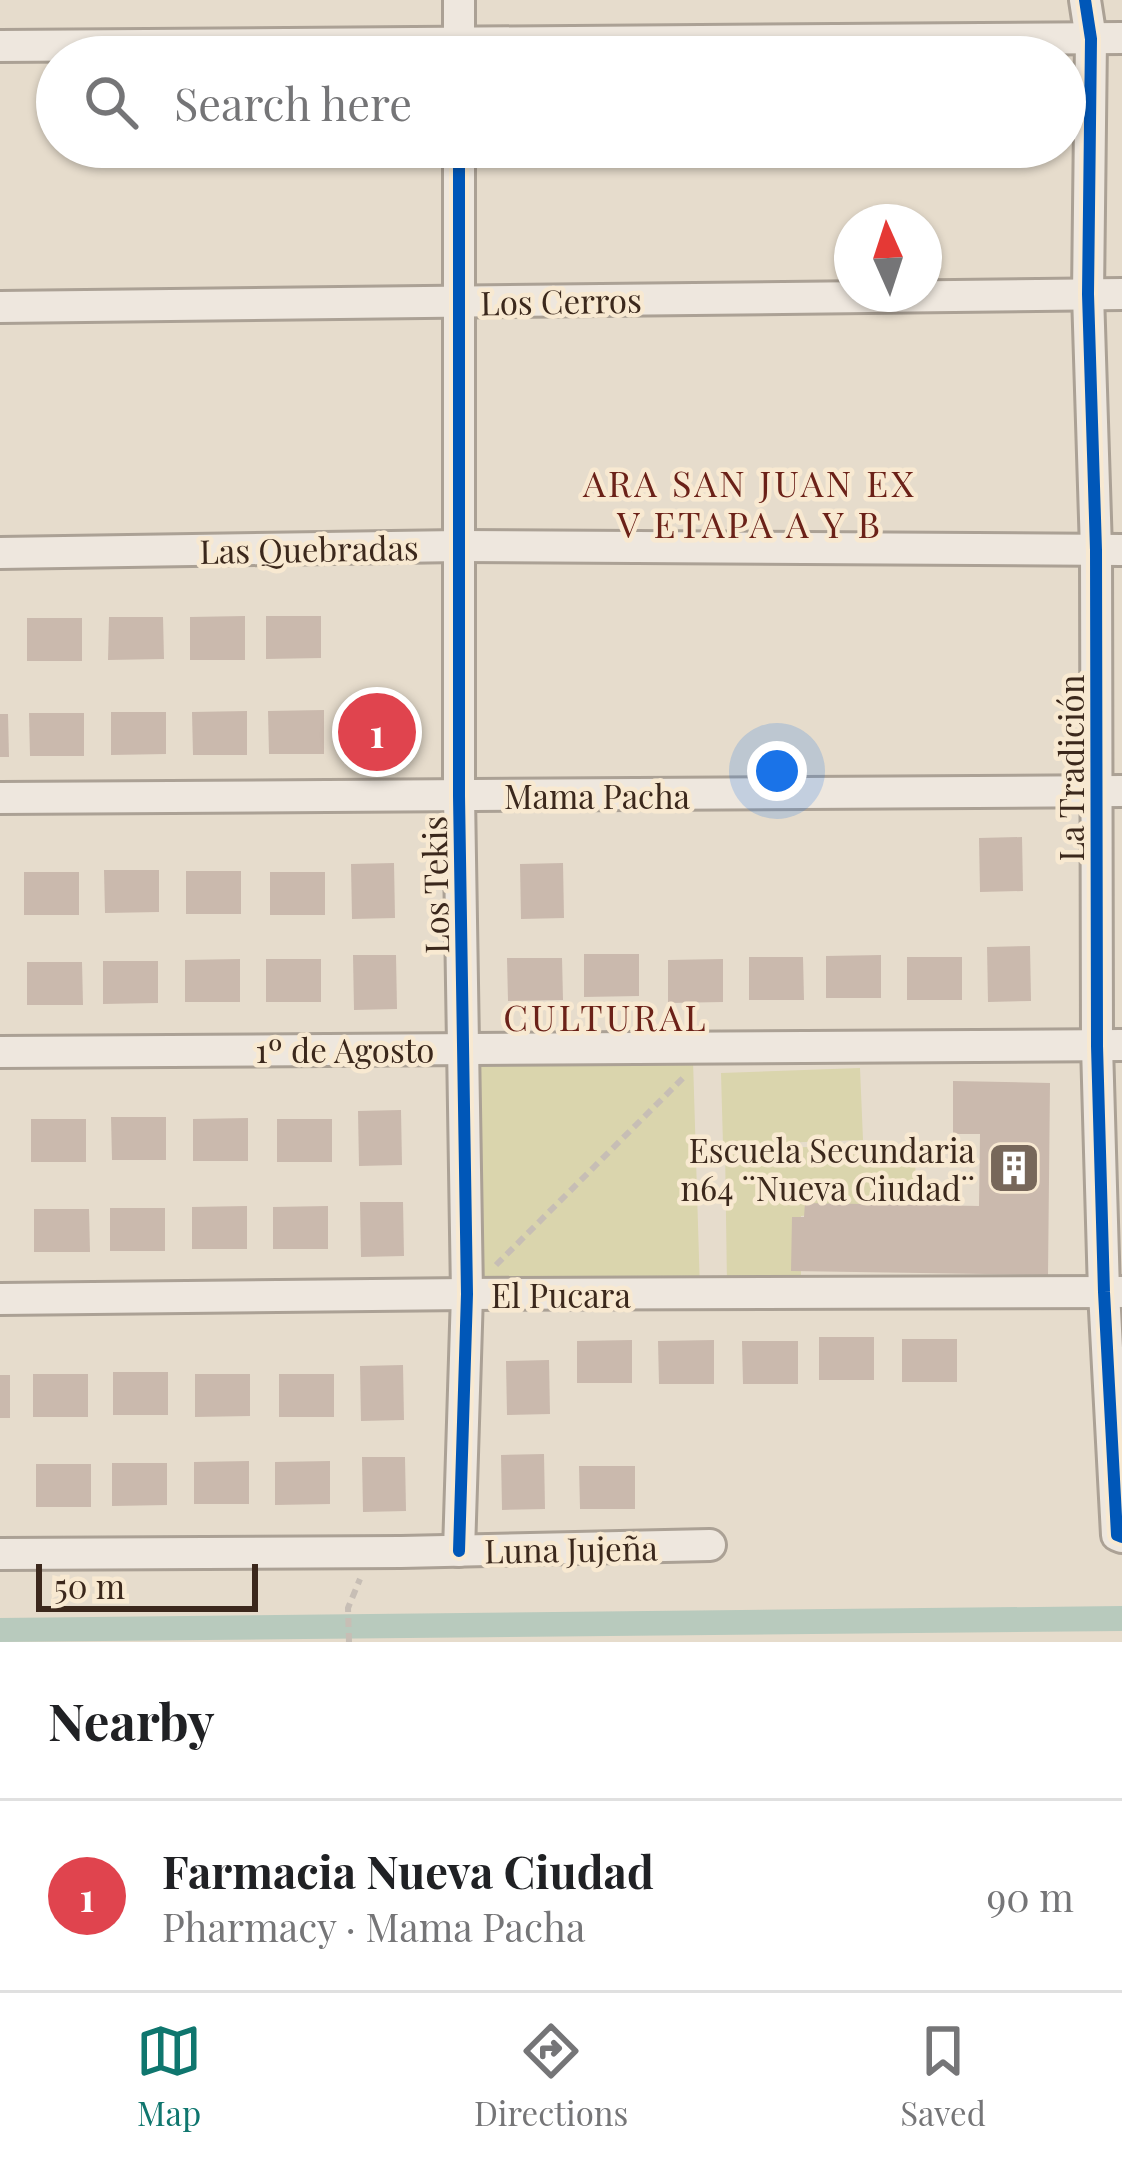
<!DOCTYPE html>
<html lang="en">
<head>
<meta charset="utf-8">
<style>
	:root { --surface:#fff; --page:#f2f2f2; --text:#202124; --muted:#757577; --line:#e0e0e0; --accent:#0f766e }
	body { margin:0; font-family:"Playfair Display",serif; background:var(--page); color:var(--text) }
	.compass { position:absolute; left:834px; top:204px; width:108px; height:108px; border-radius:50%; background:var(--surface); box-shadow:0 3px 9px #0004; rotate:357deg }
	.scale { position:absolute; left:36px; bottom:30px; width:222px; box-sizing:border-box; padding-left:12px; border:6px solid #3b281c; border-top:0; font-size:33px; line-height:42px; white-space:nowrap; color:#3b281c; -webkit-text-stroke:9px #f8e9d1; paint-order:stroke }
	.you { position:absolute; left:777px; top:771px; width:42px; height:42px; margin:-30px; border:9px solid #fff; border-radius:50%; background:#1a73e8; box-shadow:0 0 0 18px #1a73e833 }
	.badge { display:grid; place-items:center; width:78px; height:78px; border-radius:50%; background:var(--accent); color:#fff; font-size:39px; font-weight:700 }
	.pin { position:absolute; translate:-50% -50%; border:6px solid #fff; box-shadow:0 3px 12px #0006 }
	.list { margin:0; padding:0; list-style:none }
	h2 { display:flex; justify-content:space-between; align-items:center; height:156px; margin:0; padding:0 48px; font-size:51px }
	h2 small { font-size:39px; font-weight:400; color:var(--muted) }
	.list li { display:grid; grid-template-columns:78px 1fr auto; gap:36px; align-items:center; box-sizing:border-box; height:192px; padding:0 48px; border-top:3px solid var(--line) }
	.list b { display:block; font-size:45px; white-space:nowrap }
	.list p { margin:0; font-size:39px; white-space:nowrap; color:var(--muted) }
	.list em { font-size:39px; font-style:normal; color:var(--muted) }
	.icon { flex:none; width:66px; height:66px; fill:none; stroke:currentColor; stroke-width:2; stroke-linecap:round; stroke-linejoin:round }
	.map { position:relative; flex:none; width:1122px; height:1642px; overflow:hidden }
	.search { position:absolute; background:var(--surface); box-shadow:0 3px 9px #0004; left:36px; right:36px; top:36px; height:132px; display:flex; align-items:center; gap:30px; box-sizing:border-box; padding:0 42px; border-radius:66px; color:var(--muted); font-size:45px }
	.sheet { height:348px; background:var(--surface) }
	nav { display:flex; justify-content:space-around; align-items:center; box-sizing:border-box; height:168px; border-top:3px solid var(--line); background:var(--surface); font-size:33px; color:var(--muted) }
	nav a { display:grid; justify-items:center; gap:6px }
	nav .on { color:var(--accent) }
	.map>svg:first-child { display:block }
	.green { fill:#dad5ad }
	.water { fill:#b8cabd }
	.building { fill:#cab9ad }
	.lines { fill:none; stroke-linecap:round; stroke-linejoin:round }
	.street-casing { stroke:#aba195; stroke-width:36 }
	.path { stroke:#c7beb5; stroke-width:6; stroke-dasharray:9 6; stroke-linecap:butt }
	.street { stroke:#eee7de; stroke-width:30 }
	.cycleway-casing { stroke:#f8e9d1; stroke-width:20 }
	.cycleway { stroke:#0057b8; stroke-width:12 }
	.labels { text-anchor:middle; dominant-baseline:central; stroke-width:9; stroke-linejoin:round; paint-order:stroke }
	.street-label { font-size:33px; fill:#3b281c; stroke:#f8e9d1 }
	.poi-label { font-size:33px; fill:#3b281c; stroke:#f8e9d1; text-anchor:end }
	.neighbourhood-label { font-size:36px; letter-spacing:3px; fill:#6b2118; stroke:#f8e9d1 }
</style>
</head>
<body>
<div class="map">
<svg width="1122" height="1642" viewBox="0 0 1122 1642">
	<rect width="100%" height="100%" fill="#e6dccc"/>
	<g class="green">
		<path d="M693,1060L700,1291L482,1297L475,1066Z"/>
		<path d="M860,1068L863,1140L723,1145L721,1073Z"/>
		<path d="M915,1146L916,1203L812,1205L811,1215L801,1216V1284H727L725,1148Z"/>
	</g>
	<path class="water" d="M1122,1606V1631L0,1642V1618Z"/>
	<g class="building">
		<path d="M245,616V660H190V617Z"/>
		<path d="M266,616H321V658L266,659Z"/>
		<path d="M109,617H163L164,659L108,660Z"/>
		<rect x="27" y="618" width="55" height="43"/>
		<path d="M324,710V754H269L268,711Z"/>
		<path d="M247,711V755H193L192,712Z"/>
		<rect x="350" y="711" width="55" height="43"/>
		<path d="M111,712H166V754L111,755Z"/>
		<path d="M29,713H84V756H30Z"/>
		<path d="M0,714H8L9,757H0Z"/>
		<path d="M1022,837L1023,891L980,892L979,838Z"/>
		<path d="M394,863L395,918L352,919L351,864Z"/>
		<path d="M563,863L564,918L521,919L520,864Z"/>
		<path d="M104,870H159V912L105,913Z"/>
		<rect x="186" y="871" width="55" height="43"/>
		<rect x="24" y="872" width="55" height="43"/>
		<rect x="270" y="872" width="55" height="43"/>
		<path d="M1030,946L1031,1001L988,1002L987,947Z"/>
		<path d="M584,954H639V996L584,997Z"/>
		<path d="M353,955H396L397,1009L354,1010Z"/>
		<path d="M881,955V998H826V956Z"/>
		<path d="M749,957H803L804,1000H749Z"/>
		<rect x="907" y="957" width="55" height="43"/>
		<path d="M507,958H562L563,1000L508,1001Z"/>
		<path d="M240,959V1002H185V960Z"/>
		<rect x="266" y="959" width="55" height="43"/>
		<path d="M723,959V1002L668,1003V960Z"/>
		<path d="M103,961H158V1003L103,1004Z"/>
		<path d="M27,962H82L83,1005H27Z"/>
		<path d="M953,1081L1050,1083L1048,1275L791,1271L792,1217H804L805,1203L979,1206L980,1134H953Z"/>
		<path d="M401,1110L402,1165L359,1166L358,1111Z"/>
		<path d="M111,1117H166V1160H112Z"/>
		<path d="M248,1118V1161H193V1119Z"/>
		<rect x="31" y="1119" width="55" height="43"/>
		<rect x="277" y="1119" width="55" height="43"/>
		<path d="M360,1202H403L404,1256L361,1257Z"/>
		<path d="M247,1206V1249H192V1207Z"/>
		<path d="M328,1206V1249H273V1207Z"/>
		<rect x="110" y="1208" width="55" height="43"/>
		<path d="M34,1209H89L90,1252H34Z"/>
		<rect x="819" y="1337" width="55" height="43"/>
		<rect x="902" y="1339" width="55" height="43"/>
		<path d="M632,1340V1383H577V1341Z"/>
		<path d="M714,1340V1384H659L658,1341Z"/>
		<path d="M742,1341H798V1384H743Z"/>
		<path d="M549,1360L550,1414L507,1415L506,1361Z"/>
		<path d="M403,1365L404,1420L361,1421L360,1366Z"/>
		<rect x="113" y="1372" width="55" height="43"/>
		<rect x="33" y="1374" width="55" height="43"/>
		<path d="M195,1374H250V1416L195,1417Z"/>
		<rect x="279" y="1374" width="55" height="43"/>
		<rect x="0" y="1375" width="10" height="43"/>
		<path d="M544,1454L545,1509L502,1510L501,1455Z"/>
		<path d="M362,1457H405L406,1511L363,1512Z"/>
		<path d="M249,1461V1504H194V1462Z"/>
		<path d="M330,1461V1504L275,1505V1462Z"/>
		<path d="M112,1463H167V1505L112,1506Z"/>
		<rect x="36" y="1464" width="55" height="43"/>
		<path d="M579,1466H635V1509H580Z"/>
	</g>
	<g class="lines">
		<g class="street-casing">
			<g id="street">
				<path d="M1085,0L1091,39L1088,294L1096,550L1097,1046L1104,1292L1117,1535L1122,1537"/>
				<path d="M0,46L1122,38"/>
				<path d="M459,57V0"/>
				<path d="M459,147V796L467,1294L459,1551"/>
				<path d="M0,307L1122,294"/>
				<path d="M0,553L459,546L1122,550"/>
				<path d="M0,798L1122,791"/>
				<path d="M0,1052L1122,1045"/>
				<path d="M0,1299L467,1294L1122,1292"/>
				<path d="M0,1554L401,1552L710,1545"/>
			</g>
		</g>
		<g class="path">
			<path d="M496,1265L686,1075"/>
			<path d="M349,1642L348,1608L360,1579"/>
		</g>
		<use href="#street" class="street"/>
		<g class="cycleway-casing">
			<g id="cycleway">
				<path d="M1085,0L1091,39L1088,294L1096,550L1097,1046L1104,1292L1117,1535L1122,1537"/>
				<path d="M459,147V796L467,1294L459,1551"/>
			</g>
		</g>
		<use href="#cycleway" class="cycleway"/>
	</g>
	<defs>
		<g id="building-square" transform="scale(2.7)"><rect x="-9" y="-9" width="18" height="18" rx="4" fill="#77675a" stroke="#f8e9d1"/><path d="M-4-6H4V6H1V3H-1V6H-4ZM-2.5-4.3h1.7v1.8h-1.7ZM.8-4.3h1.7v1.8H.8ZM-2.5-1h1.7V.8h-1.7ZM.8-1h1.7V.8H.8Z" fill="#fff"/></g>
	</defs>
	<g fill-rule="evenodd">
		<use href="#building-square" x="1014" y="1168"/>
	</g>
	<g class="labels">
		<g class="street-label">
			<text transform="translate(561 300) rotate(-1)">Los Cerros</text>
			<text transform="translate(309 548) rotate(-1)">Las Quebradas</text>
			<text transform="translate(1070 768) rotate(-90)">La Tradición</text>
			<text x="597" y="795">Mama Pacha</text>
			<text transform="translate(434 885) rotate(-91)">Los Tekis</text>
			<text x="345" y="1049">1º de Agosto</text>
			<text x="561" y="1294">El Pucara</text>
			<text transform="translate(571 1548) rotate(-1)">Luna Jujeña</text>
		</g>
		<g class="poi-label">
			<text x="975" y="1149">Escuela Secundaria<tspan x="975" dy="38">n64 ¨Nueva Ciudad¨</tspan></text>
		</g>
		<g class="neighbourhood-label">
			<text x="750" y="482">ARA SAN JUAN EX<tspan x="750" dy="41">V ETAPA A Y B</tspan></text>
			<text x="606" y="1016">CULTURAL</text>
		</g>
	</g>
</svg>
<svg class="compass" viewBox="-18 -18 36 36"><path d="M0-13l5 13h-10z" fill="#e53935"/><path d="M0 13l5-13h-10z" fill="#757577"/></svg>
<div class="scale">50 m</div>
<div class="you"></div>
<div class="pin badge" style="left:377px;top:732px;background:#e0444e">1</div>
<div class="search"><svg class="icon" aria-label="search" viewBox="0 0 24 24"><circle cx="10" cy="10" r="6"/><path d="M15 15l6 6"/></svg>Search here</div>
</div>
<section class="sheet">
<h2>Nearby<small></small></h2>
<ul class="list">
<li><span class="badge" style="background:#e0444e">1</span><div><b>Farmacia Nueva Ciudad</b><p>Pharmacy · Mama Pacha</p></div><em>90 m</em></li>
</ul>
</section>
<nav>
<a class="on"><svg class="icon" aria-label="map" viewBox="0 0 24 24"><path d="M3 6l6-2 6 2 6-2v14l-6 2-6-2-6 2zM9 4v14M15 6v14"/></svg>Map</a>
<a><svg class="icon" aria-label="directions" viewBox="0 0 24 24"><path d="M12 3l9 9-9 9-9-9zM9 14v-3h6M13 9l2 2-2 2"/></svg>Directions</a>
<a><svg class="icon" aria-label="saved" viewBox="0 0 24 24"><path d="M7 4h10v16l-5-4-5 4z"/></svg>Saved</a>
</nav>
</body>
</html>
